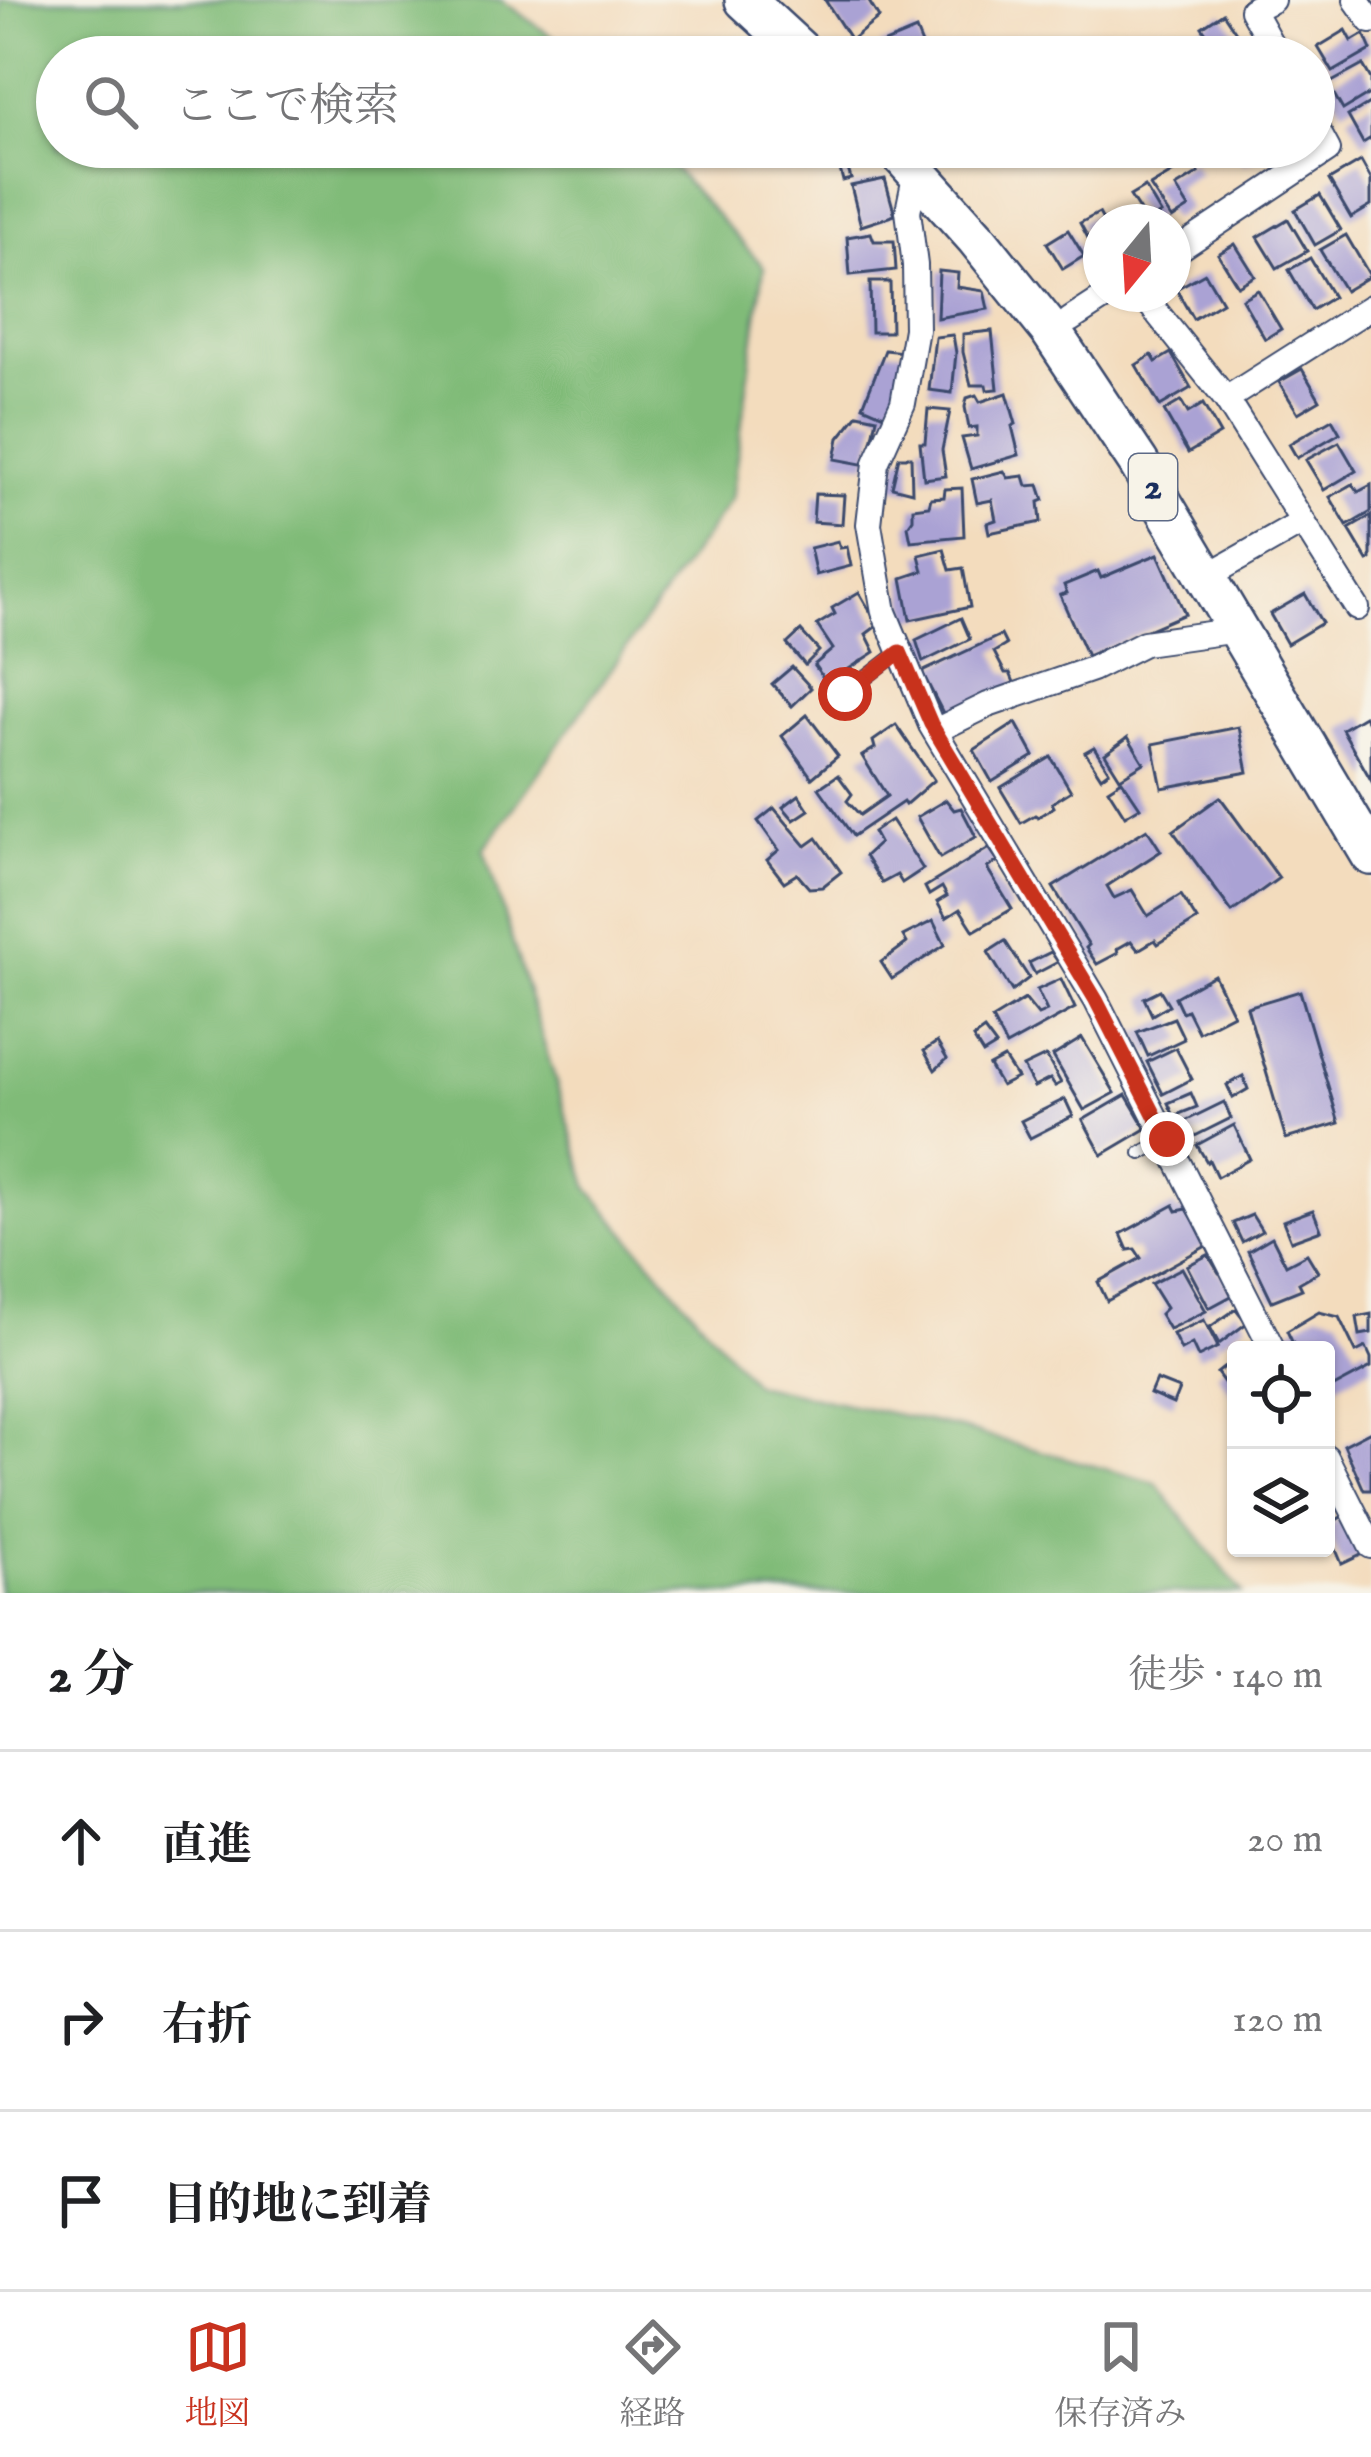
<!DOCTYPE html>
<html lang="ja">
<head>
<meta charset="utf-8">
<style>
	:root { --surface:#fff; --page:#f2f2f2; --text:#202124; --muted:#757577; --line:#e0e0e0; --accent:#c8321e }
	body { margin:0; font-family:"IM FELL English","Noto Serif JP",serif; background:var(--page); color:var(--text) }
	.controls { position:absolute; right:36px; bottom:36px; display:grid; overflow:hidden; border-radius:12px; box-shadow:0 3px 9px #0004 }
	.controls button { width:108px; height:108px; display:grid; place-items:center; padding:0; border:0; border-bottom:3px solid var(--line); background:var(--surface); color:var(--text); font:60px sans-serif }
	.compass { position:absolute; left:1083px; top:204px; width:108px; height:108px; border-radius:50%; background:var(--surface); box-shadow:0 3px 9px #0004; rotate:198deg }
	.stop { position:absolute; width:36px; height:36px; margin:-27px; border:9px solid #c8321e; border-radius:50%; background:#fff }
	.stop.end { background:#c8321e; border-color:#fff; box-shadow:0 3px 12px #0008 }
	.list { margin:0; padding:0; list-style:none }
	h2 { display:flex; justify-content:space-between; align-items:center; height:156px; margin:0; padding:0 48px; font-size:51px }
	h2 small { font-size:39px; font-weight:400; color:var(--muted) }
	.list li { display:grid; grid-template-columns:78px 1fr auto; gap:36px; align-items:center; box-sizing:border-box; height:180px; padding:0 48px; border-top:3px solid var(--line) }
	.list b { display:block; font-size:45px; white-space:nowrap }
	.list em { font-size:39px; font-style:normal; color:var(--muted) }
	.icon { flex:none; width:66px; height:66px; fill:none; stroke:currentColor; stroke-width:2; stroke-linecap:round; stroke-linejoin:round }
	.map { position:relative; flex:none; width:1371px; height:1593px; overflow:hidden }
	.search { position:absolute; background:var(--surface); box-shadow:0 3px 9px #0004; left:36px; right:36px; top:36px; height:132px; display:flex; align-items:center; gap:30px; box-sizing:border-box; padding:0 42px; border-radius:66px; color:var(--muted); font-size:45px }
	.sheet { height:696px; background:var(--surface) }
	nav { display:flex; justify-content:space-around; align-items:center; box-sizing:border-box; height:168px; border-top:3px solid var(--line); background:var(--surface); font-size:33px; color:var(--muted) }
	nav a { display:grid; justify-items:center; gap:6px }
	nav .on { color:var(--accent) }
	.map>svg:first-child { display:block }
	.forest { fill:#80bb78; stroke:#4e756b; stroke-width:3 }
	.building { fill:#aaa2d4 }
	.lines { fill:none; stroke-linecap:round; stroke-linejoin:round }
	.service-casing { stroke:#3b496c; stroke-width:16 }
	.minor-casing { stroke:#3b496c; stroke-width:28 }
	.trunk-casing { stroke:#3b496c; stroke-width:44 }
	.service { stroke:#fff; stroke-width:12 }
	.minor { stroke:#fff; stroke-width:24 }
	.trunk { stroke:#fff; stroke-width:39 }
	.route { stroke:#c8321e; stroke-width:15 }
	.labels { text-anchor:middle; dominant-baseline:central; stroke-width:10; stroke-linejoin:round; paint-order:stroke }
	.shield { fill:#f7f3e8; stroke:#5d6a87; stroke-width:3 }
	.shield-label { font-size:39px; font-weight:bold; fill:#1b2f5e }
</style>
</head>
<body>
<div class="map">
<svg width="1371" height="1593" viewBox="0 0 1371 1593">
	<rect width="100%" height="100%" fill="#f7f3e8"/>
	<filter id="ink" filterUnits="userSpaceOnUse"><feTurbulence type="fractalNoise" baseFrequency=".00833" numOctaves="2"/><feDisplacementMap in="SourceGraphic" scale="24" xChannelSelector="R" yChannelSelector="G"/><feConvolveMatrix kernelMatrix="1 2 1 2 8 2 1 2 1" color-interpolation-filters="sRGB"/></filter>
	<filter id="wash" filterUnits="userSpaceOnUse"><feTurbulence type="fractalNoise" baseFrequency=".004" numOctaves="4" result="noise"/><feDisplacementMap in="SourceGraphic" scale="48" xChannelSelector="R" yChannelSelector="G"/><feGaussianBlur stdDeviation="2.7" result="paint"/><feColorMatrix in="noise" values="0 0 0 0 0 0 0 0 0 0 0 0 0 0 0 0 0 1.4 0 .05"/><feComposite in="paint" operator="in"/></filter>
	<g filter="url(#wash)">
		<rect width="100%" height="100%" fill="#f3dcbd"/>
		<path class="forest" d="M0,0H501L557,40L572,57H57V147H654L764,267L731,499L484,850L589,1189L754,1384L950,1426L1156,1483L1242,1593H0Z"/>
		<g id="blocks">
			<g class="building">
				<path d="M825,0H868L879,18L851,40Z"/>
				<path d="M1223,13L1245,46L1228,57H1223L1202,27Z"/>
				<path d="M916,30L925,52L915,57H885L880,45Z"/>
				<path d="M1346,30L1352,41L1364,34L1371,50L1333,72L1318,47Z"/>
				<path d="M1363,65L1371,79V93L1343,110L1328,84Z"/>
				<path d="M1371,102V138L1363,143L1348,116Z"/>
				<path d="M1234,147H1266L1268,150L1244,164Z"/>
				<path d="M863,157L865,162L848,169L851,179L843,181L838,162Z"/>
				<path d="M1192,161L1199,173L1176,187L1189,208L1172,219L1150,186Z"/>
				<path d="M1361,161L1371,179V206L1351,218L1329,180Z"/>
				<path d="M885,179L895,215L861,226L851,186Z"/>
				<path d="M1145,187L1161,214L1147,222L1130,196Z"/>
				<path d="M1320,195L1341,230L1315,245L1295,210Z"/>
				<path d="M1099,213L1104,222H1101V262L1080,223Z"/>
				<path d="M1288,219L1307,251L1277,268L1258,237Z"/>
				<path d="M1068,230L1084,256L1063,269L1047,243Z"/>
				<path d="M871,233L874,241H894L896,270L850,275L847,237Z"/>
				<path d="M1346,235L1370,276L1345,291L1320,250Z"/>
				<path d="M1235,244L1255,276L1238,286L1218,254Z"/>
				<path d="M1310,258L1333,297L1312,310L1289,270Z"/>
				<path d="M939,271L958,273L957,287L984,291L988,309L937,318Z"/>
				<path d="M1205,273L1222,302L1193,319L1176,289Z"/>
				<path d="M870,282H890L891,332H871Z"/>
				<path d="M1258,290L1281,329L1265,339L1242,299Z"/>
				<path d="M992,331L998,389L987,390L986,385H971L963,352V334Z"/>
				<path d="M953,335L956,353L952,393L929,390L935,337Z"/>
				<path d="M885,350L904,352L901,380L886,416L863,406Z"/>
				<path d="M1171,353L1191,388L1160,406L1136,365L1152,355L1156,362Z"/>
				<path d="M1302,369L1320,400L1298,413L1279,382Z"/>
				<path d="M1007,393L1016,424L1012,426L1019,455L971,469L962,438L977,436V427L969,428L965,407L967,398L976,395L980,402Z"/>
				<path d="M1181,401L1188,413L1203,404L1220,434L1188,453L1164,411Z"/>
				<path d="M928,409L950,411L942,450L946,476L924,479L920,443H925Z"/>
				<path d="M858,414L877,418L867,465L835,459L839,438Z"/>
				<path d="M1332,419L1340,433L1297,458L1289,444Z"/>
				<path d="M1339,442L1356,471L1324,490L1306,460Z"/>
				<path d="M899,457H911L912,492L892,487Z"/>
				<path d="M1004,471L1008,478L1024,476L1027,486L1039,485L1044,500L1039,502L1041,522L989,533L987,523L996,520L992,500L977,503L972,479Z"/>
				<path d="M1353,484L1358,492L1371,485V512L1347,526L1330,497Z"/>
				<path d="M962,488L964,536L911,541L908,526L913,519V508L929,506L931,498L944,497L945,489Z"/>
				<path d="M815,494L844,495L842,524L813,522Z"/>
				<path d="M1371,516V559L1368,561L1349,529Z"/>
				<path d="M838,541L840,548L847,547L851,566L816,575L810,548Z"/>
				<path d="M944,549L950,570L963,568L970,607L910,620L902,578L923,571L919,555Z"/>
				<path d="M1158,554L1185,614L1087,656L1060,595L1067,593L1064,585L1098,571L1101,578Z"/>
				<path d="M859,592L878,625L866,634L875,652L827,683L814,665L833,649L817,625L835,614L832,608Z"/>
				<path d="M1305,594L1322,623L1287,644L1270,614Z"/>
				<path d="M961,618L970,639L923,662L916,640Z"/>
				<path d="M801,631L819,651L805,665L787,644Z"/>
				<path d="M1001,635L1006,645L994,652L1005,673H1010L1016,687L946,719L922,672Z"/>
				<path d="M792,667L811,688L792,706L772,684Z"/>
				<path d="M807,715L838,756L812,778L782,736Z"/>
				<path d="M1364,716L1371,727V780L1342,729Z"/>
				<path d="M1016,723L1034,756L992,782L974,750Z"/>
				<path d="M896,725L934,780L905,805L903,802L853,836L819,788L838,775L852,794L847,801L860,815L887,796L862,756L875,748L873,741Z"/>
				<path d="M1239,727L1248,772L1162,788L1153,744Z"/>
				<path d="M1128,737L1144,763L1120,778L1105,754Z"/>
				<path d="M1094,747L1109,771L1101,777L1085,752Z"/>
				<path d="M1051,757L1071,791L1052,803L1054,807L1038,817L1035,815L1021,823L1000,788Z"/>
				<path d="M1122,780L1140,807L1125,816L1108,789Z"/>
				<path d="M799,795L809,810L794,820L783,807Z"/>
				<path d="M1220,797L1279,878L1232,912L1173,831Z"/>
				<path d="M946,800L954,810L961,808L976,837L940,858L917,817Z"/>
				<path d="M774,808L806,846L817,838L841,872L822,887L809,888L797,874L784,882L767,860L779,850L758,821Z"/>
				<path d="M891,820L923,869L902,883L897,875L882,883L865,856L879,843L873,832Z"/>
				<path d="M1147,829L1161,851L1107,886L1114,898L1132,890L1148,916L1181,895L1197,920L1158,944L1155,940L1138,950L1131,941L1117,949L1118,953L1097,964L1086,948L1089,945L1053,887Z"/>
				<path d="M989,848L998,861L987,868L1012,909L974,931L960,909L946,918L937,902L947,896L942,887L929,895L925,887Z"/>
				<path d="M933,921L945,945L892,979L881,962L907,943L903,936Z"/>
				<path d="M1005,941L1029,978L1012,991L988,952Z"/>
				<path d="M1051,952L1058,962L1035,974L1029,963Z"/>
				<path d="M1214,975L1233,1014L1198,1032L1187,1010L1182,1012L1175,997Z"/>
				<path d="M1061,979L1075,1008L1006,1046L992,1019L1025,999L1038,1015L1047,1011L1037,990Z"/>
				<path d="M1160,990L1169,1005L1152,1015L1144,998Z"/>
				<path d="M1300,991L1339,1123L1286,1139L1247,1007Z"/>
				<path d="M1174,1018L1184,1039L1148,1056L1137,1032Z"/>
				<path d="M984,1030L996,1046L983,1054L973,1038Z"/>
				<path d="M1082,1038L1115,1093L1084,1110L1053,1056Z"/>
				<path d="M937,1042L947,1059L935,1070L924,1051Z"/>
				<path d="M1176,1048L1192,1079L1163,1094L1147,1062Z"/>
				<path d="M1046,1056L1061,1083L1055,1086L1050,1079L1034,1087L1023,1067Z"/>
				<path d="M1004,1058L1017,1078L1001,1086L989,1066Z"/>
				<path d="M1243,1076L1248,1089L1233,1098L1227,1085Z"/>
				<path d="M1191,1093L1197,1107L1174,1116L1168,1103Z"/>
				<path d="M1126,1095L1146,1129L1102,1155L1083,1120Z"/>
				<path d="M1065,1099L1073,1116L1030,1138L1021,1121Z"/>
				<path d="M1224,1102L1231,1118L1189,1139L1183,1122Z"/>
				<path d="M1234,1125L1250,1159L1217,1177L1209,1160L1207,1162L1197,1145Z"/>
				<path d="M1174,1205L1177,1211L1187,1209L1208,1245L1107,1301L1098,1282L1141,1258L1135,1249L1128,1250L1121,1234Z"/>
				<path d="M1313,1210L1321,1230L1291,1241L1283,1221Z"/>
				<path d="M1252,1215L1262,1231L1242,1242L1233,1223Z"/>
				<path d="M1272,1237L1286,1265L1307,1254L1318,1272L1299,1283L1302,1289L1272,1301L1248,1251Z"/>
				<path d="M1208,1255L1219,1273H1222L1233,1295L1209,1308L1187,1266Z"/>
				<path d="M1182,1268L1206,1311L1169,1329L1160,1314L1166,1308L1151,1284Z"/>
				<path d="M1236,1309L1247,1323L1219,1344L1210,1327Z"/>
				<path d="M1319,1312L1339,1317L1356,1352L1366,1347L1371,1358V1367L1328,1390L1326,1350H1296L1287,1331Z"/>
				<path d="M1371,1314V1333L1360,1335L1357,1317Z"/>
				<path d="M1204,1320L1218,1347L1198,1357L1192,1344L1181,1350L1173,1334Z"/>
				<path d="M1236,1358V1399L1217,1373Z"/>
				<path d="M1156,1380L1179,1389L1173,1404L1150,1394Z"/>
				<path d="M1371,1431V1490H1364L1344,1445Z"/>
				<path d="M1348,1513L1365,1553L1342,1564L1326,1526Z"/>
			</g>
		</g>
	</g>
	<g filter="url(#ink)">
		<use href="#blocks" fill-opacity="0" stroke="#3b496c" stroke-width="3"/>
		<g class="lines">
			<g class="service-casing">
				<g id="service">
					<path d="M845,694L899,652"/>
					<path d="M1141,1153L1166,1140"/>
				</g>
			</g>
			<g class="minor-casing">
				<g id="minor">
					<path d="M1272,0L1252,10L1278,57"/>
					<path d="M1356,0L1371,21"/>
					<path d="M916,172L908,211L915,265L916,329L903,403L876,463L869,524L884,612L931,725L1096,1000L1273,1350"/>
					<path d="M1173,253L1328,150L1314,124"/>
					<path d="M1142,294L1226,399L1357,608L1226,399"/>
					<path d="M1070,320L1110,294"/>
					<path d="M1226,399L1371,307"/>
					<path d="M1206,577L1303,522"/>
					<path d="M935,731L988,705L1092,669L1144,643L1237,630"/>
					<path d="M1326,1457L1371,1546"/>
				</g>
			</g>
			<g class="trunk-casing">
				<g id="trunk">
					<path d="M745,0L807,57"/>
					<path d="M894,147L976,238L1050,330L1138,462L1371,855"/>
				</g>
			</g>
			<use href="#service" class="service"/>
			<use href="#minor" class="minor"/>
			<use href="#trunk" class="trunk"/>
		</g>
	</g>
	<g class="lines" filter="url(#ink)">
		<path class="route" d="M845,694L900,652L931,724L1096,1000L1167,1139"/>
	</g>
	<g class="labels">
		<rect class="shield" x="1129" y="454" width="48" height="66" rx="9"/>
		<g class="shield-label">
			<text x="1153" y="487">2</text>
		</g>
	</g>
</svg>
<div class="controls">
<button><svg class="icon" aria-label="locate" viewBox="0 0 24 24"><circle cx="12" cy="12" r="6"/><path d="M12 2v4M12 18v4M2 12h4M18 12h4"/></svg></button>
<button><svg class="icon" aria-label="layers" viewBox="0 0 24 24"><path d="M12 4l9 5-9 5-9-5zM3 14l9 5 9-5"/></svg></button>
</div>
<svg class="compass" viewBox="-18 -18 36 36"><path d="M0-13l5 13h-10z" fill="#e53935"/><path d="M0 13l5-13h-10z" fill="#757577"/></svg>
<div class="stop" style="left:845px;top:694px"></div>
<div class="stop end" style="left:1167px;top:1139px"></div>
<div class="search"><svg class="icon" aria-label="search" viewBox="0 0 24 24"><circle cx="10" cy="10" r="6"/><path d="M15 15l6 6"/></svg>ここで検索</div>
</div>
<section class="sheet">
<h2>2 分<small>徒歩 · 140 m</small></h2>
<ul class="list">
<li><svg class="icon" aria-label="ahead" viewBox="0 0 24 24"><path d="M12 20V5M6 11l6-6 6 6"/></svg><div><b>直進</b></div><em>20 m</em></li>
<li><svg class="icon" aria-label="right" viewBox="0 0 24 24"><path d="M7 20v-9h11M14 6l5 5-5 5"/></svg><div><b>右折</b></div><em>120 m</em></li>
<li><svg class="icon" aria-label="arrive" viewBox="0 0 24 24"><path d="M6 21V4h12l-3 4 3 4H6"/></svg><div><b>目的地に到着</b></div></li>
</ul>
</section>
<nav>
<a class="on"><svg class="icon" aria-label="map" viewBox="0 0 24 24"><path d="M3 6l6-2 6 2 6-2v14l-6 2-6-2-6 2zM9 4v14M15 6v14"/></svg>地図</a>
<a><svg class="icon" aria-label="directions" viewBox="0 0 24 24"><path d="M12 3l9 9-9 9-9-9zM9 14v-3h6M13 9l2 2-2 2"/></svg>経路</a>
<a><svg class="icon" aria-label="saved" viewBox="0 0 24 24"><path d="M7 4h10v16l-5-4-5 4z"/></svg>保存済み</a>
</nav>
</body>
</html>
